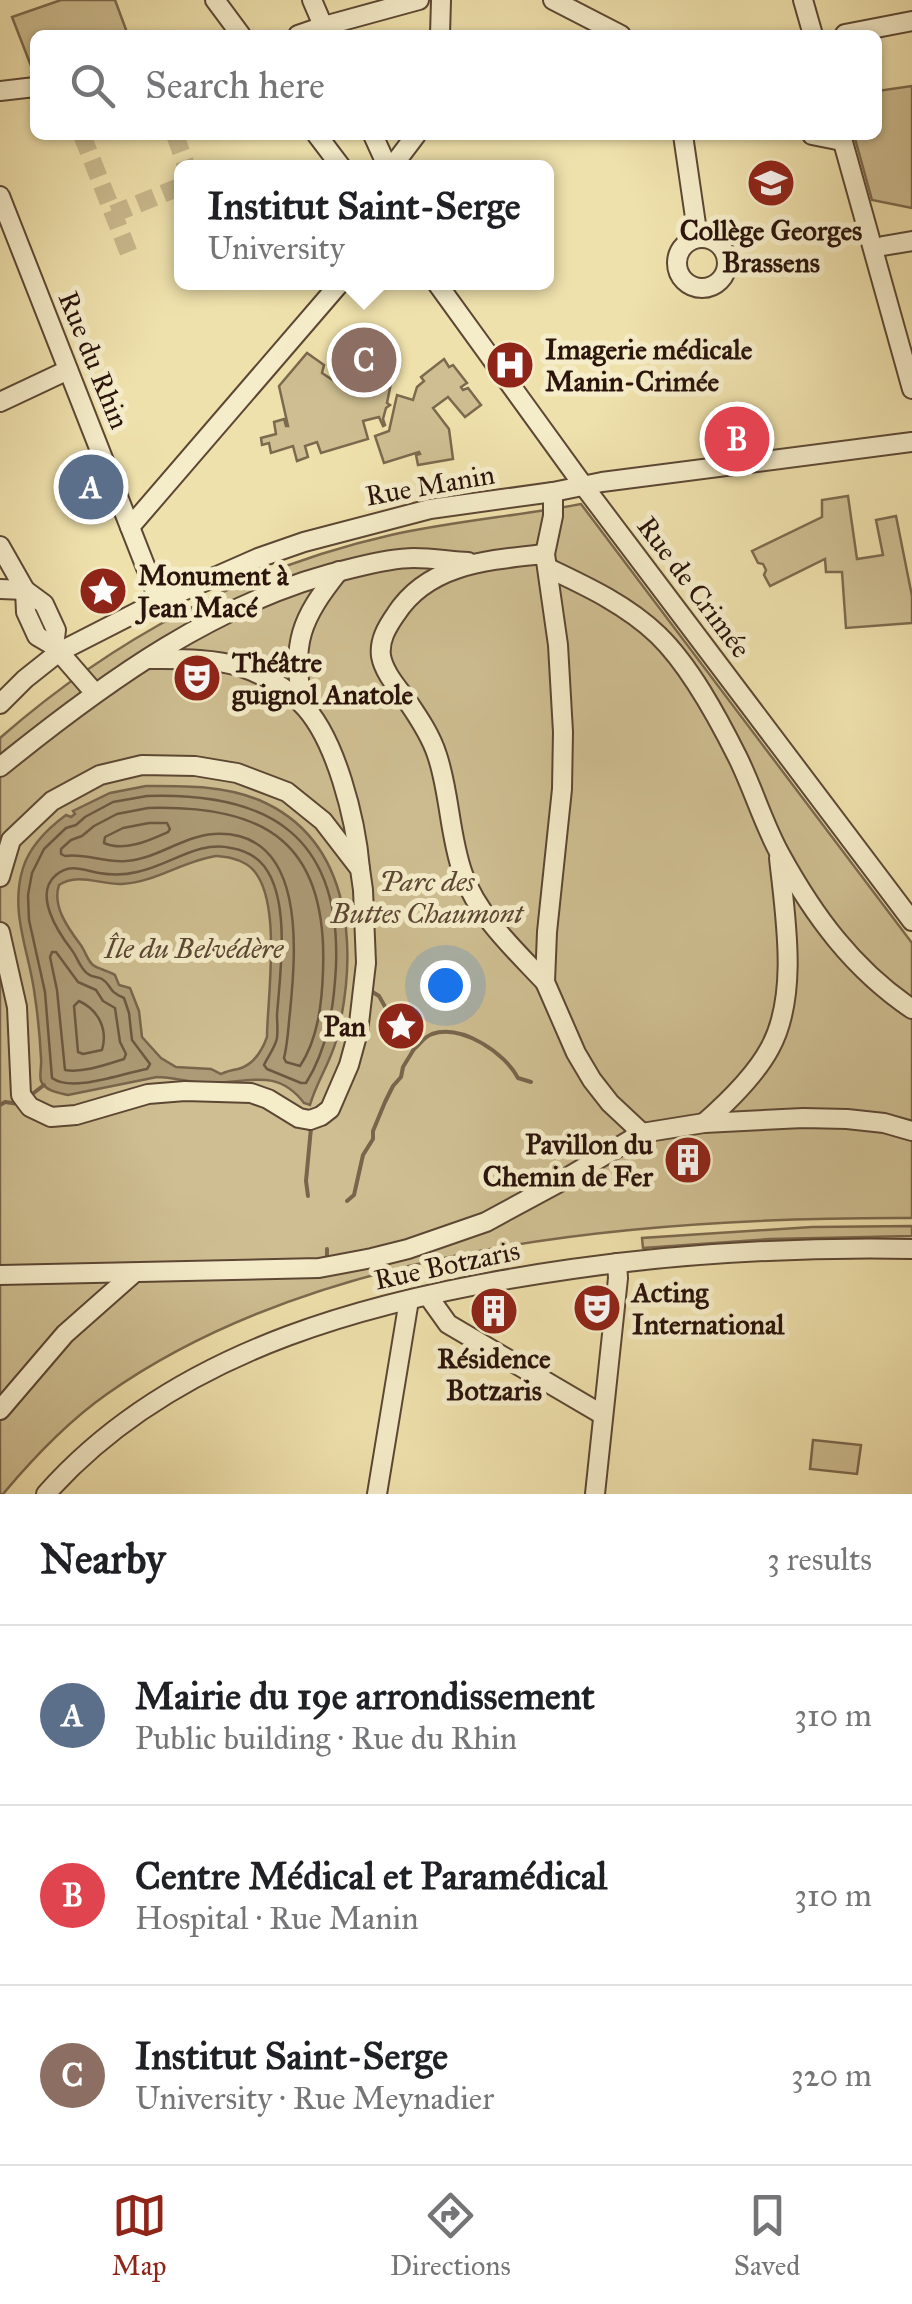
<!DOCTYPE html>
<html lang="en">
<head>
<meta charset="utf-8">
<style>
	:root { --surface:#fff; --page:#f6f6f6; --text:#202124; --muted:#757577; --line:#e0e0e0; --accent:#8f2418 }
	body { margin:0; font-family:"IM FELL Great Primer",serif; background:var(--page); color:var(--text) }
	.you { position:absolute; left:445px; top:985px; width:35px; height:35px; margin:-25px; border:8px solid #fff; border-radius:50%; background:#1a73e8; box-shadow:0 0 0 15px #1a73e833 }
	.badge { display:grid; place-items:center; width:65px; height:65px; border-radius:50%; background:var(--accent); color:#fff; font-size:32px; font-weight:700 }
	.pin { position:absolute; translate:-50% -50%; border:5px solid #fff; box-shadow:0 2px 10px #0006 }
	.popup { position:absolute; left:174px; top:160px; width:380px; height:130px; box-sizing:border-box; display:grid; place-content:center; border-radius:15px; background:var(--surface); filter:drop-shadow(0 2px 8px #0005); font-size:32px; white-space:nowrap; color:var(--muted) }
	.popup b { font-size:38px; color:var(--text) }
	.popup::after { content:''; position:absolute; left:50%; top:100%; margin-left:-20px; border:20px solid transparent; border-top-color:var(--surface) }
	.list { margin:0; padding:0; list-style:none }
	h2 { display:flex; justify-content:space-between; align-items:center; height:130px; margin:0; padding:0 40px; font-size:42px }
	h2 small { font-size:32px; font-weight:400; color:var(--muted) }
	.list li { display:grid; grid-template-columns:65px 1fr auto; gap:30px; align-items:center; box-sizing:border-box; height:180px; padding:0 40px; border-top:2px solid var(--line) }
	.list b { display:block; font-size:38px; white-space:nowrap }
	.list p { margin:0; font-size:32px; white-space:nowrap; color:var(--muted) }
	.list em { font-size:32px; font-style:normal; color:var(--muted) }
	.icon { flex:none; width:55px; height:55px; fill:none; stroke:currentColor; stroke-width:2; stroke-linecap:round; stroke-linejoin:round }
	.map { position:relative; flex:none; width:912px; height:1494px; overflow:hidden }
	.search { position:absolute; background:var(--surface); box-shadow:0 2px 8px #0004; left:30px; right:30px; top:30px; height:110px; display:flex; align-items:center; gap:25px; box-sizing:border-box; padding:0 35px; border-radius:15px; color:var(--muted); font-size:38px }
	.sheet { height:670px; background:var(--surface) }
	nav { display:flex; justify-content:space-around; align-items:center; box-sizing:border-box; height:140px; border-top:2px solid var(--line); background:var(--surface); font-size:28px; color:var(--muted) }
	nav a { display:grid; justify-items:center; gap:5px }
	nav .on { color:var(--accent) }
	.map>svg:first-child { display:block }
	.green { fill:#cebe91; stroke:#7c694e; stroke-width:2.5 }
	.water { fill:#ac9b76; stroke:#78654c; stroke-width:2.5; fill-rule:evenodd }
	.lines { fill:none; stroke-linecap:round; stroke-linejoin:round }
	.shore { stroke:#6c5841; stroke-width:2.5 }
	.stream { stroke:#78654c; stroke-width:4 }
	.minor-tunnel { stroke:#c8b88c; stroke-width:18; stroke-dasharray:18 9; stroke-linecap:butt }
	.minor-casing { stroke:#5c4734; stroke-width:22 }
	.minor { stroke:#f5ecc9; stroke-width:18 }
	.labels { text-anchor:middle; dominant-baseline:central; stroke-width:10; stroke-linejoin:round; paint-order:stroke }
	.poi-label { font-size:28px; font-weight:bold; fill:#2b140c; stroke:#f5ecc9; text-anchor:start }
	.street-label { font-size:28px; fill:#2b140c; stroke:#f5ecc9 }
	.park-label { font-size:28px; font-style:italic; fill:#5c4734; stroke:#f5ecc9 }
</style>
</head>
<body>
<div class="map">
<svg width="912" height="1494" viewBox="0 0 912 1494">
	<rect width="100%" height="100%" fill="#efe1ac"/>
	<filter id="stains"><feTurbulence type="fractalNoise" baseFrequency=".002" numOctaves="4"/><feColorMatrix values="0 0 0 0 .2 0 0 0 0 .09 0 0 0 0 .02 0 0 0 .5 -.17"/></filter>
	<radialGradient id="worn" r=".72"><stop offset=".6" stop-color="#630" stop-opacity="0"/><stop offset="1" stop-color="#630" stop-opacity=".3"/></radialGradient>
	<g class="green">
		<path d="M61,0H115L128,35H35L33,71L12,17Z"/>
		<path d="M912,86V208L872,200L854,135H877V91Z"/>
		<path d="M384,350L390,351L389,360L394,368L387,403L390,405L386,408L383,419L385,425L383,426L379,417L363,421L368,439L321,453L317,442L305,446L308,457L297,461L293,446L271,453L269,443L262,445L261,438L276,434L274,422L284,419L286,426H288L279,386L307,353L324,365L322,373L334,381L343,372L357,383Z"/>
		<path d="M444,359L449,367L453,365L467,383L461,387L463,390L468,388L481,405L465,417L448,397L433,408L449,429L453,459L418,465L416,455L420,454L419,452L384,463L375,436L389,431L397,395L413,400L417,387L424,381L421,377Z"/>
		<path d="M848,496L857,559L883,555L876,520L896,516L912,596V623L846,628L842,572H826L825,559L770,586L764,575L766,570L763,564L758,563L752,551L822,517V500Z"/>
		<path d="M581,504L912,943V1218C655,1217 324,1241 107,1394C67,1422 34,1457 3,1494H0V738C113,639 245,568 391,535C454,521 518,516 581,504Z"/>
		<path d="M912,1226V1236L770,1239L643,1248L642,1238L812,1227Z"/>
		<path d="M813,1440L861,1445L857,1474L810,1469Z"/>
	</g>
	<path class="water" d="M146,786C184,786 223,785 259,800C355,841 358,954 336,1041C330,1063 316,1083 310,1105L304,1103C276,1066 246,1084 206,1083C190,1083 174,1077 157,1077L68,1095C59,1093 45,1091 41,1081C39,1075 42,1065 41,1058C40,1038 38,1017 35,997C30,953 9,913 23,868C30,846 47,829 66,815L71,817L75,814L73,811L110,793ZM216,856C226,857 237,858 246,864C285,887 267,998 267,1037C262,1051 253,1065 238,1069C232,1070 227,1071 221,1074L211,1069L176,1067L161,1058L142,1037L139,1011L130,988L119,985L115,975C109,971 98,969 93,965C87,960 85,950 80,944C68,928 52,906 59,885C78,872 101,885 122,884C156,882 183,861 216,856Z"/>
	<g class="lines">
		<g class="shore">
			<path d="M147,796C268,792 341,835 336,966C334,1006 328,1048 306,1083H301L267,1069L264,1065C268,1056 275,1048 277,1038C278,1030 277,1022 277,1015C280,974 291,901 264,866C256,856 243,850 231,848C198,840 169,866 137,872C125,875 111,875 99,873C83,870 70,863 56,875C33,894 58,932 71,949C77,956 80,969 88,974C93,978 97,976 102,979C112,985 107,991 124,998L129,1013L132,1040L150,1064L147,1069C122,1073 73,1093 52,1078L45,992L29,920L28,895L32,873L44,849L66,828L76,825L85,817L113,802Z"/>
			<path d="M148,808C268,805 328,844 323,971C322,1003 318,1039 300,1066L286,1062L284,1058C288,1042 288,1029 290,1012C296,951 307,829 214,834C183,836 157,859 126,861C105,863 85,853 65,856L61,854V849L71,840L82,836L94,826L117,814Z"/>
			<path d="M149,823H167L170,829L168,832C148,841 124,852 104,843L105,837L123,828Z"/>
			<path d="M52,952H56L78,982L96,990L103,1001L115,1008L120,1042L126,1054L124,1059C105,1065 83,1073 65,1070L57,990L50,957Z"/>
			<path d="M79,1001C99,1010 108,1030 102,1050L83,1054L78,1052L74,1006Z"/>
		</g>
		<g class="stream">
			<path d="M371,991L379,996L397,1028L414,1049C421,1043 424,1037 432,1034C462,1024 505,1053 518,1078L531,1082"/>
			<path d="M31,1095L44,1085"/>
			<path d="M0,1105L5,1102L19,1104"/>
			<path d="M308,1196L306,1181L311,1128"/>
			<path d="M347,1201L354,1195L363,1155L373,1139V1131L385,1102L393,1086L401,1077L403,1067L414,1049"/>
			<path d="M327,1249V1262"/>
		</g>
		<g class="minor-tunnel">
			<path d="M82,135L130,256"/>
			<path d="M175,135L187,168"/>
			<path d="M113,214L182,186"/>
		</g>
		<g class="minor-casing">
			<g id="minor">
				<path d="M215,0L241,35"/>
				<path d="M312,0L327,35"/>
				<path d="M553,0L621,35"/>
				<path d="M803,0L813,35"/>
				<path d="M845,34L912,21"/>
				<path d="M298,35L324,26L419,0"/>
				<path d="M440,35L441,0"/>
				<path d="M0,91L35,87"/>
				<path d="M317,135L342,168"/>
				<path d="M373,135L388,168"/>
				<path d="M683,135L698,238"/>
				<path d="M812,135L842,141"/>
				<path d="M841,135L912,389"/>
				<path d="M391,168L416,135"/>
				<path d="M0,196L159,601"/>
				<circle cx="702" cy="263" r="25"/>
				<path d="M883,246L912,241"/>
				<path d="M436,282L583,485L912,921"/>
				<path d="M0,402L68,370"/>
				<path d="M553,492V516L545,554L558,645L563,732L562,789L547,932L545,982L576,1053L592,1080L610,1103L642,1133"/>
				<path d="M130,527L341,282"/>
				<path d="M0,546L25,590L44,604L56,630L54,646"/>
				<path d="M545,554C490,560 429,563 396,614C387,627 379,640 381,656C384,673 398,688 408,702C419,718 431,736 437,755C450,793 449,835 463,874C478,916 514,949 545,982"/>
				<path d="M548,568C586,586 627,605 658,635C690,666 717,716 737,756C753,788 763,823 780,854C814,916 853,969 912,1009"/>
				<path d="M0,589L25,590"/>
				<path d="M25,590L26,612L37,636L54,646L94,692"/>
				<path d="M149,659C179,659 212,658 241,667C262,674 286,687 301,703C336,737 356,821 360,869"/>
				<path d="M302,703C292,642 300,620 339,571"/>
				<path d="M0,704L25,679L59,652L151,605L258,558L304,542L430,509L553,492L602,482L912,442"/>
				<path d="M0,767C105,682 220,598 353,568C373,563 394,558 414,558C432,558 450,561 468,562"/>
				<path d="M0,877L11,840L52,801L100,775L142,765L195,766L237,773L287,792L323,821L360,869L363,890L366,963L358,1032L349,1065L330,1109L321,1116L310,1120L299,1118L268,1099L251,1093L185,1091L148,1094L76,1115L51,1117L30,1107L21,1095L17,1007L0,932"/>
				<path d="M704,1123C728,1102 755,1076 770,1048C799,995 785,915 779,858"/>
				<path d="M0,1275L319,1268L372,1258L408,1249L486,1222L558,1183L642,1133L704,1123L803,1118L847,1119L884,1123L912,1131"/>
				<path d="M428,1296L448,1324L603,1415"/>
				<path d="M0,1410L65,1334L134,1273"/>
				<path d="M46,1494C177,1346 383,1296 572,1269C684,1253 799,1247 912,1249"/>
				<path d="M377,1494L409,1300"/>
				<path d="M595,1494L618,1278L617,1263"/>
			</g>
		</g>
		<use href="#minor" class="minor"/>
	</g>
	<defs>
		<g id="school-disc" transform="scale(2.5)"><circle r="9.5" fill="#8f2418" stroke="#f5ecc9"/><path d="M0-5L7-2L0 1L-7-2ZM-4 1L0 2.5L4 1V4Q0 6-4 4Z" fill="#fff"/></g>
		<g id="hospital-disc" transform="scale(2.5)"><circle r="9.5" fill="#8f2418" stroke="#f5ecc9"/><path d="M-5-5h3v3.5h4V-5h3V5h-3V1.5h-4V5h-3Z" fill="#fff"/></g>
		<g id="sight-disc" transform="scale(2.5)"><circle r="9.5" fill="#8f2418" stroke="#f5ecc9"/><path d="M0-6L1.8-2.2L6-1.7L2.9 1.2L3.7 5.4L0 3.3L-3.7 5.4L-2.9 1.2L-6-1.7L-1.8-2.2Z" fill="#fff"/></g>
		<g id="theatre-disc" transform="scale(2.5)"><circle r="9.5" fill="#8f2418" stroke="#f5ecc9"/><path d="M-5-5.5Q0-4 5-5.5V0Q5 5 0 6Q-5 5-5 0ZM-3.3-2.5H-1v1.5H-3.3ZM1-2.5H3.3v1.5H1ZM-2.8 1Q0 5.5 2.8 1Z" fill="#fff"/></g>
		<g id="building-disc" transform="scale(2.5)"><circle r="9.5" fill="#8f2418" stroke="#f5ecc9"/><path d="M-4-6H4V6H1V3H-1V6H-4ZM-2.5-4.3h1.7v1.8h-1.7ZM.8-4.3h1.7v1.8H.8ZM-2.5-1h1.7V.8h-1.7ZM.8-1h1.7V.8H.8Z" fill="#fff"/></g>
	</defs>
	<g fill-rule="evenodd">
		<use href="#school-disc" x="771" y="183"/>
		<use href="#hospital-disc" x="510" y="365"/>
		<use href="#sight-disc" x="103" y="591"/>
		<use href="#theatre-disc" x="197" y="678"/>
		<use href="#sight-disc" x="401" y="1026"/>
		<use href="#building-disc" x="688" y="1160"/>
		<use href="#theatre-disc" x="597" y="1308"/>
		<use href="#building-disc" x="494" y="1311"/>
	</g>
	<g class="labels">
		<g class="poi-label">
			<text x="771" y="230" text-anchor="middle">Collège Georges<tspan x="771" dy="32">Brassens</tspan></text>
			<text x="545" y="349">Imagerie médicale<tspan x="545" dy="32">Manin-Crimée</tspan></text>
			<text x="138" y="575">Monument à<tspan x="138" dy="32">Jean Macé</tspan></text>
			<text x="232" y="662">Théâtre<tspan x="232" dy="32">guignol Anatole</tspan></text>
			<text x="366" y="1026" text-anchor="end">Pan</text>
			<text x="653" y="1144" text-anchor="end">Pavillon du<tspan x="653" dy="32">Chemin de Fer</tspan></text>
			<text x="632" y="1292">Acting<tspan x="632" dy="32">International</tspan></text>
			<text x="494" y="1358" text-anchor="middle">Résidence<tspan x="494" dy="32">Botzaris</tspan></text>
		</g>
		<g class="street-label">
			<text transform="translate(94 360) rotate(68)">Rue du Rhin</text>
			<text transform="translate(430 485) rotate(-10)">Rue Manin</text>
			<text transform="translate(694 587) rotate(53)">Rue de Crimée</text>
			<text transform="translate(447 1265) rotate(-12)">Rue Botzaris</text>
		</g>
		<g class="park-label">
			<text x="427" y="881">Parc des<tspan x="427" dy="32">Buttes Chaumont</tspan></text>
			<text x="194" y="948">Île du Belvédère</text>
		</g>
	</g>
	<rect width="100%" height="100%" filter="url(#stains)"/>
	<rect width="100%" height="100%" fill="url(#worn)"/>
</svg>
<div class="you"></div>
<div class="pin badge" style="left:91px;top:487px;background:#5c6f8a">A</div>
<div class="pin badge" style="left:737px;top:439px;background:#e0444e">B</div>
<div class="pin badge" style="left:364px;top:360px;background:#8d6e63">C</div>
<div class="popup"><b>Institut Saint-Serge</b>University</div>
<div class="search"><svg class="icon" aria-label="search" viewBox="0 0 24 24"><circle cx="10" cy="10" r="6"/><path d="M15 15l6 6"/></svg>Search here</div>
</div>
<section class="sheet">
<h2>Nearby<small>3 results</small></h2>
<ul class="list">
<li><span class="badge" style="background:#5c6f8a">A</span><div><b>Mairie du 19e arrondissement</b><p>Public building · Rue du Rhin</p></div><em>310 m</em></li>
<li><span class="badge" style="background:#e0444e">B</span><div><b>Centre Médical et Paramédical</b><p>Hospital · Rue Manin</p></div><em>310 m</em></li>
<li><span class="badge" style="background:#8d6e63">C</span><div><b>Institut Saint-Serge</b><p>University · Rue Meynadier</p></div><em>320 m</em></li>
</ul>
</section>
<nav>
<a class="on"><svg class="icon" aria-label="map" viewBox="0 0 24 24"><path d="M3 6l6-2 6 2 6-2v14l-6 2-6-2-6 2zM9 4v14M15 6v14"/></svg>Map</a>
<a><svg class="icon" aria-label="directions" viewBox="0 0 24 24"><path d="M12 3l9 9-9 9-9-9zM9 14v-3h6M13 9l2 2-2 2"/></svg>Directions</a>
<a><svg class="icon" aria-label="saved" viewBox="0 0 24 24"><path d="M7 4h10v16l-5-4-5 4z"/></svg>Saved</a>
</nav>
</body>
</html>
